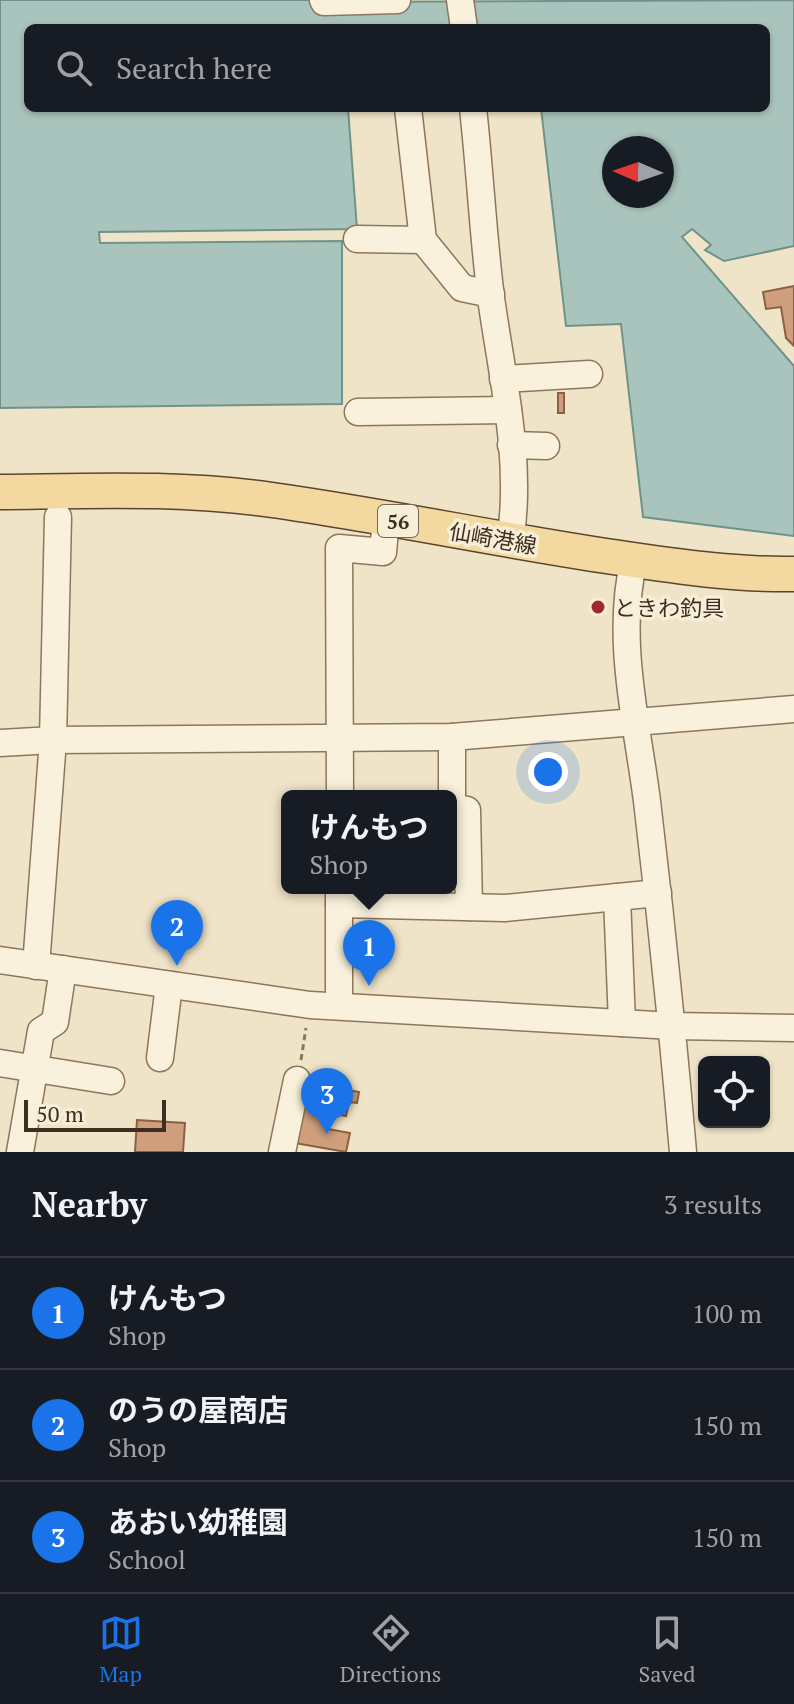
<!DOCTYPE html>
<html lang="en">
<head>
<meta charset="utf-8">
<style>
	:root { --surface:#171b24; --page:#242831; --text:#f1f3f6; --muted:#9ea1a6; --line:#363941; --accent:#1a73e8 }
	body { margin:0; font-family:"PT Serif","Noto Sans JP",serif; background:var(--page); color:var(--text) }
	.controls { position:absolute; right:24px; bottom:24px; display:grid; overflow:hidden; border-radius:12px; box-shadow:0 2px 6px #0004 }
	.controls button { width:72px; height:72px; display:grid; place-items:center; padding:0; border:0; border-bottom:2px solid var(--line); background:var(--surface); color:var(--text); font:40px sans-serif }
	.compass { position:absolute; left:602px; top:136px; width:72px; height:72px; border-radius:50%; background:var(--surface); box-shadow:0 2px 6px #0004; rotate:272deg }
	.scale { position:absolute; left:24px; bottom:20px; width:142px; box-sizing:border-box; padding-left:8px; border:4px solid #3d2e20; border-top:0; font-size:22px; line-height:28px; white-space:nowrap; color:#3d2e20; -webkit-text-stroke:6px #f7eed8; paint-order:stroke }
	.you { position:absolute; left:548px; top:772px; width:28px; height:28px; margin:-20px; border:6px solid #fff; border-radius:50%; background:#1a73e8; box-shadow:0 0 0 12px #1a73e833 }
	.badge { display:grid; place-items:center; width:52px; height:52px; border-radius:50%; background:var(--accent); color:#fff; font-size:26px; font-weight:700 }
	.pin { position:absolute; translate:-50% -66px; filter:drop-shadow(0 2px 4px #0008) }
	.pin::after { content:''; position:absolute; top:42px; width:28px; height:24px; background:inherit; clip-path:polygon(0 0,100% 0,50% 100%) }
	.popup { position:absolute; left:281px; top:790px; width:176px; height:104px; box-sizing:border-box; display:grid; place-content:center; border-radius:12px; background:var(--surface); filter:drop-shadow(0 2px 6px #0005); font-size:26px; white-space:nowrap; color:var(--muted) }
	.popup b { font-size:30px; color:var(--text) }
	.popup::after { content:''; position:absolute; left:50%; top:100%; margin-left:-16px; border:16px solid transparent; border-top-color:var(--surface) }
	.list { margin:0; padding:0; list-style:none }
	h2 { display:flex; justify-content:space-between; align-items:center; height:104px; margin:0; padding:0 32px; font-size:34px }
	h2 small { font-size:26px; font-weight:400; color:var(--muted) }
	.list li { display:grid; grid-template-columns:52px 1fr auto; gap:24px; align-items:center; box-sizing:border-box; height:112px; padding:0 32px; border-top:2px solid var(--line) }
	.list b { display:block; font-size:30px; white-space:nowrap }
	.list p { margin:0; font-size:26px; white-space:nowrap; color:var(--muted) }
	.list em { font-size:26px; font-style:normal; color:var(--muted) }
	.icon { flex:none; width:44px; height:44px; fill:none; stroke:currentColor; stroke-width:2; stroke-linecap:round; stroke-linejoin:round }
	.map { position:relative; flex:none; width:794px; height:1152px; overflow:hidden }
	.search { position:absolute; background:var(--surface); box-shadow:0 2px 6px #0004; left:24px; right:24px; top:24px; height:88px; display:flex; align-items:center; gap:20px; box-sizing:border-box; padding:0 28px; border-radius:12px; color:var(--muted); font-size:30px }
	.sheet { height:440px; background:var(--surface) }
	nav { display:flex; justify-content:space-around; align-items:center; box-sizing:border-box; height:112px; border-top:2px solid var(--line); background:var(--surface); font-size:22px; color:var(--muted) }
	nav a { display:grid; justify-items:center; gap:4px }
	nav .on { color:var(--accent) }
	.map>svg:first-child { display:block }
	.water { fill:#a9c4bc; stroke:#6f938a; stroke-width:2; fill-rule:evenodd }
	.building { fill:#cf9f7d; stroke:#8d5f41; stroke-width:2 }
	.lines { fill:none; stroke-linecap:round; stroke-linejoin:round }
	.minor-casing { stroke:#8d765c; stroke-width:29 }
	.major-casing { stroke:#5b4430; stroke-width:37 }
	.path { stroke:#8d765c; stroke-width:3; stroke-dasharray:6 4; stroke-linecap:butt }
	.minor { stroke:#faf1dc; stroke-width:26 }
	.major { stroke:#f3d9a0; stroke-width:34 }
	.poi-dot { fill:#9e2a2b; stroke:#f7eed8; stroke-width:3 }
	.labels { text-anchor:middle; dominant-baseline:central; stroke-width:7; stroke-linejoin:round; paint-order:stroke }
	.shield { fill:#f7eed8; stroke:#756857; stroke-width:2 }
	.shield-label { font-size:20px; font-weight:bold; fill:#3d2e20 }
	.street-label { font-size:22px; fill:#3d2e20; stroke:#f7eed8 }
	.poi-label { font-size:22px; fill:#3d2e20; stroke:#f7eed8; text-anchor:start }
</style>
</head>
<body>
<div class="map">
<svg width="794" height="1152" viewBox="0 0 794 1152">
	<rect width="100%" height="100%" fill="#f0e4c8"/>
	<path class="water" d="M0,0H315L316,2L794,0V246L724,261L705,250L711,245L692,229L682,237L794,366V536L643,517L621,324L566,326L541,108H766V28H28V108H348L357,229L99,232L100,243L342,241V404L0,408ZM614,148H662V196H614Z"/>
	<g class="building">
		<path d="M794,286V346L786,338L781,307L766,309L763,292Z"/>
		<rect x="558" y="393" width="6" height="20"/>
		<path d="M301,1081L359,1092L357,1103L349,1102L346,1116L331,1113L328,1129L350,1133L346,1152L289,1142Z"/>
		<path d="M137,1120L185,1123L183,1152H135Z"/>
	</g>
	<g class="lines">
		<g class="minor-casing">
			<g id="minor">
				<path d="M323,0L324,2L397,0"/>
				<path d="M460,0L464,28"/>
				<path d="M408,108L423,240L462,288L491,294"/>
				<path d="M473,108C480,171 483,235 491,298C502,377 523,461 510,542"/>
				<path d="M357,239L423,240"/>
				<path d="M503,379L589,374"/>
				<path d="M358,412L508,410"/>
				<path d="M511,445L546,446"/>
				<path d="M634,560C615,638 637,723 647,801C661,918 673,1035 683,1152"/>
				<path d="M452,737V807L467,810L469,907"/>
				<path d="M0,743L53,740L452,737L794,709"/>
				<path d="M340,796L339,548L383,552L386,519"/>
				<path d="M339,888V1006"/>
				<path d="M617,897L622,1023"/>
				<path d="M339,904L505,908L658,893"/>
				<path d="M0,960L310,1005L673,1026L794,1028"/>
				<path d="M36,966L53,740L58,517"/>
				<path d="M160,1058L169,985"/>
				<path d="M0,1063L111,1081"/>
				<path d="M20,1152L41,1031L55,1022L63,969"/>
				<path d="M282,1152L297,1080"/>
			</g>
		</g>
		<g class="major-casing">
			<path id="major" d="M0,492C91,491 182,487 272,500C386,516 499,540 613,557C674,566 733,575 794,574"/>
		</g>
		<path class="path" d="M301,1060L306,1028"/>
		<use href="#minor" class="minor"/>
		<use href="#major" class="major"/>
	</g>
	<circle class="poi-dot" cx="598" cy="607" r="8"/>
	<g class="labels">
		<rect class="shield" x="378" y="505" width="40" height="32" rx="6"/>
		<g class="shield-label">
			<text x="398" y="521">56</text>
		</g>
		<g class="street-label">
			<text transform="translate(493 538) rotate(10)">仙崎港線</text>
		</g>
		<g class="poi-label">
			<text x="614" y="607">ときわ釣具</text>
		</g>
	</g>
</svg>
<div class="controls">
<button><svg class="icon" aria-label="locate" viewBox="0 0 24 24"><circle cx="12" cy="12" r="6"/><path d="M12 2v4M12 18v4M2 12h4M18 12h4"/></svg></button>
</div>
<svg class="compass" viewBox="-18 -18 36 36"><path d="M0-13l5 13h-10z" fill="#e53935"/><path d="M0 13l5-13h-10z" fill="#9ea1a6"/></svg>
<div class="scale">50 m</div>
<div class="you"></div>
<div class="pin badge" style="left:369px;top:986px">1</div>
<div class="popup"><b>けんもつ</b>Shop</div>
<div class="pin badge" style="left:177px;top:966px">2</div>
<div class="pin badge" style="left:327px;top:1134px">3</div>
<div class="search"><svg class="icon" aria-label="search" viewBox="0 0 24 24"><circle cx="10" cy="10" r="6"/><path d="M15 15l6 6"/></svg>Search here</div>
</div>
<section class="sheet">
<h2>Nearby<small>3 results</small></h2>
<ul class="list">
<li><span class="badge">1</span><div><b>けんもつ</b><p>Shop</p></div><em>100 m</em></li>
<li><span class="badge">2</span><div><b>のうの屋商店</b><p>Shop</p></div><em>150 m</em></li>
<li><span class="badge">3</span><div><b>あおい幼稚園</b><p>School</p></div><em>150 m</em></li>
</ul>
</section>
<nav>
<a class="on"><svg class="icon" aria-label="map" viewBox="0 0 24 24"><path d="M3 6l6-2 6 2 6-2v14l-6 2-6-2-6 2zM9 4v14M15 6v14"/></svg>Map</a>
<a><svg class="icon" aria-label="directions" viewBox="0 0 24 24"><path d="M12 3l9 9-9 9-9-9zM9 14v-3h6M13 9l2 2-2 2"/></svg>Directions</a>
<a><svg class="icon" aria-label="saved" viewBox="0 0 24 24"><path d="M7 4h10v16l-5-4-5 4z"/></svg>Saved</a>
</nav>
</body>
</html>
